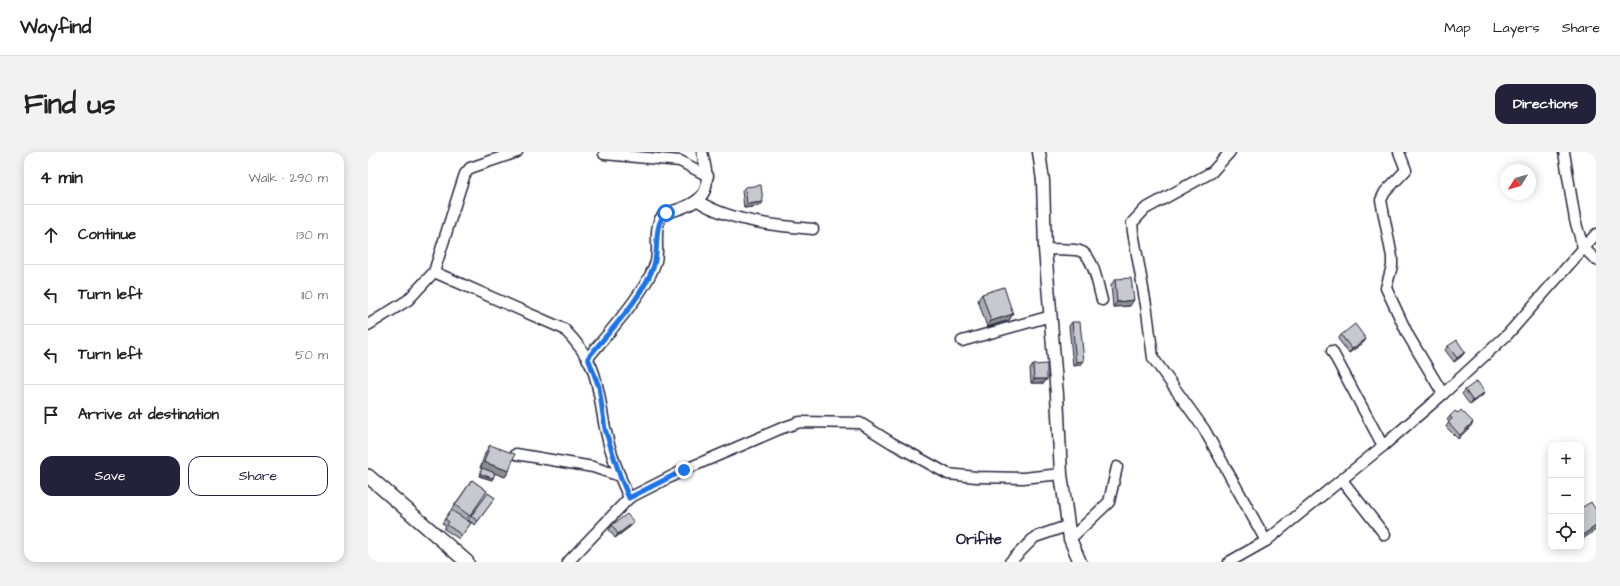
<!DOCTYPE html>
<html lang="en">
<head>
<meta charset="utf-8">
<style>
	:root { --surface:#fff; --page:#f2f2f2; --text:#222; --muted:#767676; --line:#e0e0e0; --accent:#22223b }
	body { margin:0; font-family:"Architects Daughter",sans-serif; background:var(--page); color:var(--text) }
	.controls { position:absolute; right:12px; bottom:12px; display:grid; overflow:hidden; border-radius:8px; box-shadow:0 2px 10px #0003 }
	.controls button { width:36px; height:36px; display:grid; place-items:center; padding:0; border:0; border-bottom:1px solid var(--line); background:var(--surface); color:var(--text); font:20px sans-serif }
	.compass { position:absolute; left:1132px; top:12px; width:36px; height:36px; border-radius:50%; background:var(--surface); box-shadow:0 2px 10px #0003; rotate:233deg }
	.stop { position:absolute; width:12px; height:12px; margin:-9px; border:3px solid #1a73e8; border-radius:50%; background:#fff }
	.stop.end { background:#1a73e8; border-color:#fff; box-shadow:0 1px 4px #0008 }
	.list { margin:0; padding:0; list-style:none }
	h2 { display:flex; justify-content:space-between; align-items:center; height:52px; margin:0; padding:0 16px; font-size:17px }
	h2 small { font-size:13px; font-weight:400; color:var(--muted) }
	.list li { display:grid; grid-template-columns:26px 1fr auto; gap:12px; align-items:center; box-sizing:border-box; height:60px; padding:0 16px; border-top:1px solid var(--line) }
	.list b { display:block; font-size:15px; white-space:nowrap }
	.list em { font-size:13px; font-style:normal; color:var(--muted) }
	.actions { display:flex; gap:8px; padding:12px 16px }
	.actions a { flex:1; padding:9px 0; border:1px solid var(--accent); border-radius:12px; text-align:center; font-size:14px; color:var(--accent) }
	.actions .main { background:var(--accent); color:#fff }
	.icon { flex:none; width:22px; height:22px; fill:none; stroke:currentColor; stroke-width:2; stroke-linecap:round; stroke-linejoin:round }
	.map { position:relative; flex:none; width:1228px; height:410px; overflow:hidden; border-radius:12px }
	header { display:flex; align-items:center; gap:24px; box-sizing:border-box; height:56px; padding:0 20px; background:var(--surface); border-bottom:1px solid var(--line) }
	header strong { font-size:19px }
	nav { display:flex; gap:22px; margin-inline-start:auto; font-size:14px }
	.intro { display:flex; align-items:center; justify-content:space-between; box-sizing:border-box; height:96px; padding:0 24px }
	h1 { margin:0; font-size:28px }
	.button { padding:10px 18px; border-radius:12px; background:var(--accent); color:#fff; font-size:14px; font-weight:700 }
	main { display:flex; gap:24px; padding:0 24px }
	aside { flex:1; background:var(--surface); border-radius:12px; box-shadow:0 2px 10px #0003 }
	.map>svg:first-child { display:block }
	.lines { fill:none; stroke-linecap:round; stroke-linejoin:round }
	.minor-casing { stroke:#22223b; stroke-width:13 }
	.tertiary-casing { stroke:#22223b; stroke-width:15 }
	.secondary-casing { stroke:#22223b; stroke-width:16 }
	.minor { stroke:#fff; stroke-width:10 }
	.tertiary { stroke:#fff; stroke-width:12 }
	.secondary { stroke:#fff; stroke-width:13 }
	.wall { fill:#acacb2; stroke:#22223b }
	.shaded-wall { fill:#8c8c91; stroke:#22223b }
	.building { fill:#c8c8cf; stroke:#22223b }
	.route { stroke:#1a73e8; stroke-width:5 }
	.labels { text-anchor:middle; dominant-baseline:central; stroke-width:3; stroke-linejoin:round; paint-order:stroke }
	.district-label { font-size:15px; font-weight:bold; fill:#22223b; stroke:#fff }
</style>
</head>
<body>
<header>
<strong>Wayfind</strong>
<nav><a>Map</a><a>Layers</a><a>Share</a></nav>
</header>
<div class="intro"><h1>Find us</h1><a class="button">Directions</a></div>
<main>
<aside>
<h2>4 min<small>Walk · 290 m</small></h2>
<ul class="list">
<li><svg class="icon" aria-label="ahead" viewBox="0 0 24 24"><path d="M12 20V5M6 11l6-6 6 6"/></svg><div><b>Continue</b></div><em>130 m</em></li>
<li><svg class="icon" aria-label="left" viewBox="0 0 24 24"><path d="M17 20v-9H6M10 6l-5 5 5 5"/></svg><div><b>Turn left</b></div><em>110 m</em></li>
<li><svg class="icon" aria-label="left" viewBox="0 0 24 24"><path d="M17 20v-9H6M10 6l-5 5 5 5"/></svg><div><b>Turn left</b></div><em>50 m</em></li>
<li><svg class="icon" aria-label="arrive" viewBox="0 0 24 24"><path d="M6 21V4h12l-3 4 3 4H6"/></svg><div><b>Arrive at destination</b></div></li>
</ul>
<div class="actions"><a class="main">Save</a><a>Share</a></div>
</aside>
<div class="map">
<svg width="1228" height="410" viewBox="0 0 1228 410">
	<rect width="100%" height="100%" fill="#fff"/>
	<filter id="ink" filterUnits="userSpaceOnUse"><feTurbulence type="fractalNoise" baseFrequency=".025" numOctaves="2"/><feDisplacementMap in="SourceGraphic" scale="8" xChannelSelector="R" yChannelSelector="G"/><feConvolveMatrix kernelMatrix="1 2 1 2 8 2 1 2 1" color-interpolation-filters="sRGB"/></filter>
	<g filter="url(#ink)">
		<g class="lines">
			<g class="minor-casing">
				<g id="minor">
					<path d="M862,0L844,20L777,57L764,71L765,80L779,159L785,206L836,277L898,389"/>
					<path d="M1031,0L1038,18L1017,40L1013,48L1024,105V114L1018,136L1040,183L1075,242"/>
					<path d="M1196,0L1207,68L1215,95L1228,108"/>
					<path d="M236,2L312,9L340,24"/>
					<path d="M330,49C361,69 408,74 445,77"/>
					<path d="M677,97C688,98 701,96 712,99C726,103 730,136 734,148"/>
					<path d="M66,120L196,177C232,214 228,230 237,276C242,300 251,324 261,346"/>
					<path d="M0,173L40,148L66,120L92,37L97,22L102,16L149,0"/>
					<path d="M594,189L683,164"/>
					<path d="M964,199L1015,294"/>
					<path d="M220,206C240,181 279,139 288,109C291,96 286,79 292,67C296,61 302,60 308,58C344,47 342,32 334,0"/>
					<path d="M148,302L225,315L252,324"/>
					<path d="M974,328L1017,383"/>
					<path d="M702,387L741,350L749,315"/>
					<path d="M200,410L261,346L316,318L414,276L432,270L492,271L524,291L580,322L608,325L655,326L693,322"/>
					<path d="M642,410L667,385L699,374"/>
					<path d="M861,410L898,389L1015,294L1075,242L1140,182L1228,82"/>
				</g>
			</g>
			<g class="tertiary-casing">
				<path id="tertiary" d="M671,0L675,29L677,97L689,243L693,322L702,387L712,410"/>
			</g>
			<g class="secondary-casing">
				<path id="secondary" d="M0,324L99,410"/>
			</g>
			<use href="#minor" class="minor"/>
			<use href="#tertiary" class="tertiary"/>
			<use href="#secondary" class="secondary"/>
		</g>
		<g class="wall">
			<path d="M377,35L392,54L376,56L374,39Z"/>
			<path d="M747,127L762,154L745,155L743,133Z"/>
			<path d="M614,142L645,162L641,168L619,175L610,148Z"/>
			<path d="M704,170L713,213L705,214L701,174Z"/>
			<path d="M973,183L998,187L995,191L981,201L970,187Z"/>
			<path d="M1080,194L1094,204L1086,210L1077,198Z"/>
			<path d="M665,213L679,227L676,231H663L662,217Z"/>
			<path d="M1097,238L1117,240L1114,244L1102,253L1094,242Z"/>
			<path d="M1082,264L1103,274L1090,287L1078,275L1081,270L1079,268Z"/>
			<path d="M122,293L141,319L137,325L127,321L124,328L111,324L114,317L112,316L118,299Z"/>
			<path d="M104,328L119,339L98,368L103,371L91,387L76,377L78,374L74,371Z"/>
			<path d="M120,341L127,346L107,373L100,368Z"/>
			<path d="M266,370L263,374L247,386L241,378L244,373Z"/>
		</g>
		<g class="shaded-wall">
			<path d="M395,50L392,54L376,56L379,52Z"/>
			<path d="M766,148L762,154L745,155L749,150Z"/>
			<path d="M645,162L641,168L619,175L623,169Z"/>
			<path d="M998,187L995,191L981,201L984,197Z"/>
			<path d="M1097,200L1094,204L1086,210L1089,206Z"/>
			<path d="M716,209L713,213L705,214L708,210Z"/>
			<path d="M666,227H679L676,231H663Z"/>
			<path d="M1117,240L1114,244L1102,253L1105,249Z"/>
			<path d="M1105,270L1103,274L1090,287L1092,283Z"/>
			<path d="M116,310L141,319L137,325L112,316Z"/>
			<path d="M112,322L125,326L124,328L111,324Z"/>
			<path d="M266,370L263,374L247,386L250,382Z"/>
			<path d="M1228,374V378L1213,388V384Z"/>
		</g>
		<g class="building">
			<path d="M393,33L395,50L379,52L377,35Z"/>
			<path d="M763,126L766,148L749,150L747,127Z"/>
			<path d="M636,135L645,162L623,169L614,142Z"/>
			<path d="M704,170H712L716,209L708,210Z"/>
			<path d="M987,172L998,187L984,197L973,183Z"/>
			<path d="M1089,188L1097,200L1089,206L1080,194Z"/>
			<path d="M679,212V227H666L665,213Z"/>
			<path d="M1109,229L1117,240L1105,249L1097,238Z"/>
			<path d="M1093,258L1105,270L1092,283L1080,270L1084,267L1082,264L1087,259L1090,261Z"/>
			<path d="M122,293L147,302L141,319L116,310Z"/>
			<path d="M114,316L127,321L125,326L112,322Z"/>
			<path d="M104,328L119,339L102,364L87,353Z"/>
			<path d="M120,341L127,346L110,369L103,364Z"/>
			<path d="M1223,350L1228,358V374L1213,384V356Z"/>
			<path d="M83,358L103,371L94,383L79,373L81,370L77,367Z"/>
			<path d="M259,362L266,370L250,382L244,373Z"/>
		</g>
	</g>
	<g class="lines" filter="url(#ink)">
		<path class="route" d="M298,61C284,74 292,99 285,116C271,150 242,178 220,206L231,235L237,277L252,324L261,346L316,318"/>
	</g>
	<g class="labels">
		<g class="district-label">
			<text x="611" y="387">Orifite</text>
		</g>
	</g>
</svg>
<div class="controls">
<button>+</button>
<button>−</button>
<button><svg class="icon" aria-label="locate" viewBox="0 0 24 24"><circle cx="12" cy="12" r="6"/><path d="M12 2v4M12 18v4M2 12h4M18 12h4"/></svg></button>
</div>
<svg class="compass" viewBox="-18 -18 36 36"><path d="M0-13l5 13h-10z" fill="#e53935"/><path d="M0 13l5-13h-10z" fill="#767676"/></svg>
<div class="stop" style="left:298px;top:61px"></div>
<div class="stop end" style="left:316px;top:318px"></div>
</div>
</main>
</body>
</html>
